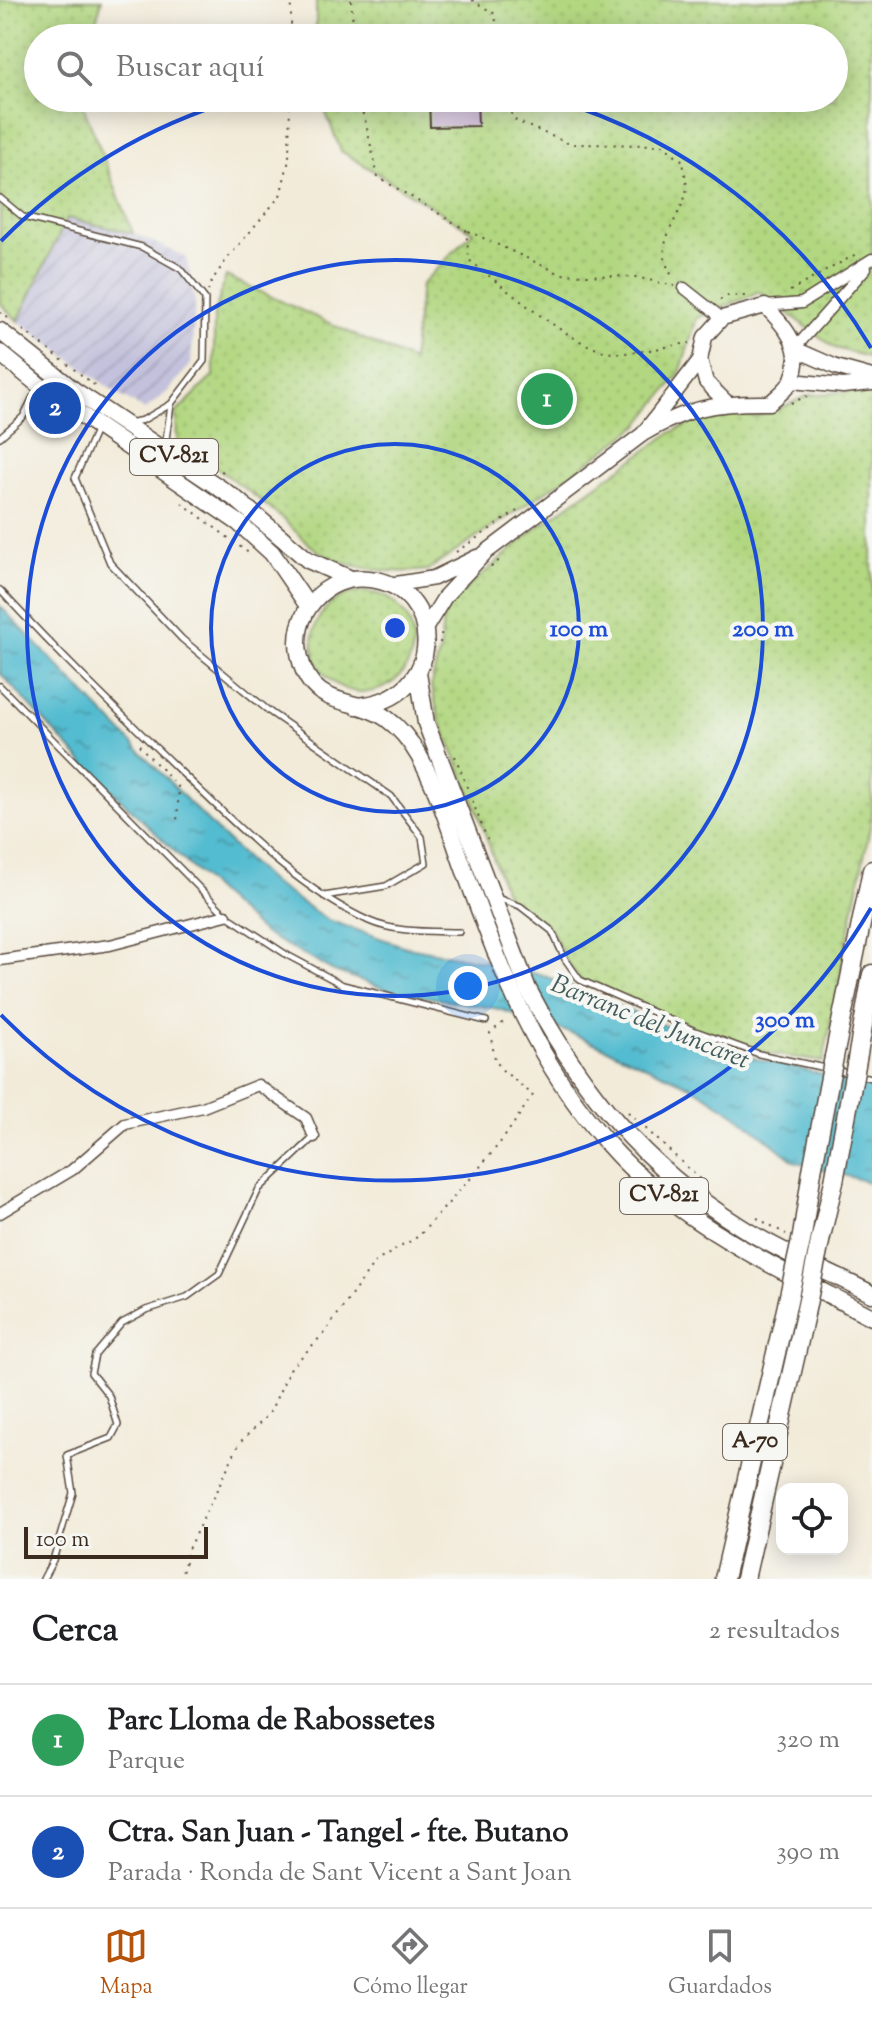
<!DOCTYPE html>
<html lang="es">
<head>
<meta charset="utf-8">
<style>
	:root { --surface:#fff; --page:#f6f6f6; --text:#202124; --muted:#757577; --line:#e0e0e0; --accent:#b45309 }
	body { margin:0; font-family:"Sorts Mill Goudy",serif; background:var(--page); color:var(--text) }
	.controls { position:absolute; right:24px; bottom:24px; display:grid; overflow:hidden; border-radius:16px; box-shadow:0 4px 20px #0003 }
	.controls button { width:72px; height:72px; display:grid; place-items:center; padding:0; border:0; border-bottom:2px solid var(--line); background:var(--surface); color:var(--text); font:40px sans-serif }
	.scale { position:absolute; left:24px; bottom:20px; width:184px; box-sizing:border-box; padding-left:8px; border:4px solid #3b2a1e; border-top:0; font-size:22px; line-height:28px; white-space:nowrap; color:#3b2a1e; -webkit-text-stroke:6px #f6f6f2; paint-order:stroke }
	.you { position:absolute; left:468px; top:986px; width:28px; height:28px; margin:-20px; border:6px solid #fff; border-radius:50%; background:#1a73e8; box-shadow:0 0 0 12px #1a73e833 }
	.badge { display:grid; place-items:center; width:52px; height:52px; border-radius:50%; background:var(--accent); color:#fff; font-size:26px; font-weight:700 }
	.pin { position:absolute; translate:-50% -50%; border:4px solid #fff; box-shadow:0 2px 8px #0006 }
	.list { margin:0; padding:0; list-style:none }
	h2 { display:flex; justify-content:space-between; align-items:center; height:104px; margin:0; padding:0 32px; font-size:34px }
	h2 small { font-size:26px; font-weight:400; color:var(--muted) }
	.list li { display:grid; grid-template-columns:52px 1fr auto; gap:24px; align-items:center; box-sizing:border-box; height:112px; padding:0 32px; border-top:2px solid var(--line) }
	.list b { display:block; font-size:30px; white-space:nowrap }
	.list p { margin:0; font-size:26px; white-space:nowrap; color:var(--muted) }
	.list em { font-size:26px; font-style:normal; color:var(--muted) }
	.icon { flex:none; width:44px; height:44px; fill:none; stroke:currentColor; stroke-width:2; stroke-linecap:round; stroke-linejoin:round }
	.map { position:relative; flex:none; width:872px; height:1579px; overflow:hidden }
	.search { position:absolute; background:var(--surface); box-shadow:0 4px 20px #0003; left:24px; right:24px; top:24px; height:88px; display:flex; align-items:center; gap:20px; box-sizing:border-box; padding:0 28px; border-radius:44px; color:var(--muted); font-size:30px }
	.sheet { height:328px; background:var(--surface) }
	nav { display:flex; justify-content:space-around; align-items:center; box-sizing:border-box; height:112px; border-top:2px solid var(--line); background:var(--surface); font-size:22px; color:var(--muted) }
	nav a { display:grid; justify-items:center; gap:4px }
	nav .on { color:var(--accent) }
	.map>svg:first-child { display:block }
	.industrial { fill:url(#industrial-furrows) }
	.grass { fill:url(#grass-dots); stroke:#768050; stroke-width:2 }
	.water { fill:url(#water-ripples); stroke:#477377; stroke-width:2 }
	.building { fill:#c9afd5 }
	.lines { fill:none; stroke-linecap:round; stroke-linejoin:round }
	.service-casing { stroke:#56473a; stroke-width:8 }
	.minor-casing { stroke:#56473a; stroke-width:13 }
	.secondary-casing { stroke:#56473a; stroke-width:17 }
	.primary-casing { stroke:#56473a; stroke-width:19 }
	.motorway-casing { stroke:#56473a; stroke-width:21 }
	.path { stroke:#56473a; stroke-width:2; stroke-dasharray:2 6; stroke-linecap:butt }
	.service { stroke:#fff; stroke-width:5 }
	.minor { stroke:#fff; stroke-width:10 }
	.secondary { stroke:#fff; stroke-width:14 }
	.primary { stroke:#fff; stroke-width:16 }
	.motorway { stroke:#fff; stroke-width:18 }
	.motorway-bridge-casing { stroke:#56473a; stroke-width:21; stroke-linecap:butt }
	.motorway-bridge { stroke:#fff; stroke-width:18 }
	.ring { fill:none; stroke:#1d4ed8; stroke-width:4 }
	.labels { text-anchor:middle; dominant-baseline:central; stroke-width:8; stroke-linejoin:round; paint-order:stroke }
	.shield { fill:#f6f6f2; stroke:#73675e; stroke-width:2 }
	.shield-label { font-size:22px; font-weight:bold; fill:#3b2a1e }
	.water-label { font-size:26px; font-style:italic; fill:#435d5c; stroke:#f6f6f2 }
	.centre { fill:#1d4ed8; stroke:#f6f6f2; stroke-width:4 }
	.ring-label { font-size:24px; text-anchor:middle; font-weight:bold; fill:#1d4ed8; stroke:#f6f6f2; stroke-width:8; stroke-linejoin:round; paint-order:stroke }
</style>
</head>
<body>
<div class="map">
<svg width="872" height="1579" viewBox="0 0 872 1579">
	<defs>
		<pattern id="industrial-furrows" width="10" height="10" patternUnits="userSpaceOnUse" patternTransform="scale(2)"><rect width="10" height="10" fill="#c3c1db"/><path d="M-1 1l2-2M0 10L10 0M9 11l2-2" fill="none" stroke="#a8a6bc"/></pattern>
		<pattern id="grass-dots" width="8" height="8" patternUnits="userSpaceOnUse" patternTransform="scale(2)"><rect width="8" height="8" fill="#b2d781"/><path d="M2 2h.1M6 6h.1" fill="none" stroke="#9ab96f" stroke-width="1.8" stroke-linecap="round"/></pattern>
		<pattern id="water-ripples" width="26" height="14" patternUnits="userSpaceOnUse" patternTransform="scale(2)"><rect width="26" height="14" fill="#53bcd0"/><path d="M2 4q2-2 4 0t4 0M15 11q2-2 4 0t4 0" fill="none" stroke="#4699a8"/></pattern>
	</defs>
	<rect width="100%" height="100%" fill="#f6f6f2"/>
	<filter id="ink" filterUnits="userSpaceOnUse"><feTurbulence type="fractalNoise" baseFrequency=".0125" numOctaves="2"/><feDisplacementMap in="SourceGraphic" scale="16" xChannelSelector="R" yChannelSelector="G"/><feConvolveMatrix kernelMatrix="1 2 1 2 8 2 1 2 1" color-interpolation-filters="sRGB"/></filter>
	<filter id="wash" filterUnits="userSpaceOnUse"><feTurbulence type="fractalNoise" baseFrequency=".006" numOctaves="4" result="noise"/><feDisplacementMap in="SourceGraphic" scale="32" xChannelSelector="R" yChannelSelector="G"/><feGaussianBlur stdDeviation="1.8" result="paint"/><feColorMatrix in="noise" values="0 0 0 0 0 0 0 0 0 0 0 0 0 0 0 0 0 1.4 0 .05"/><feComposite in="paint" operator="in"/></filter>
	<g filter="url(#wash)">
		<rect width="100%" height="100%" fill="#f2ebd9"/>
		<path class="industrial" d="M67,218L133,233L186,257L195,302L191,364L167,392L145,410L119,395L18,321Z"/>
		<g class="grass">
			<path d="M0,0H102L91,38H38V98H80L133,233L67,218L18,321L0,303Z"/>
			<path d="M316,0H872V358L835,348L760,292L697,318L680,373L639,425L579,469L428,570C393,574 351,570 320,552C304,543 292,526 278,515C246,488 212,464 177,442L176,413L214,375V315L226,276L412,361L421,285L473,232L341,151L320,98H834V38H316Z"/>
			<path d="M843,392H872V817L823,1062L759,1052L693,1030L580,980L565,959L552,931L520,906L508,901L474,801L439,718L431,685L440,650L443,619L451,602L534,530L670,433L704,417L720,413L755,417L774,411L809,395Z"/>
			<circle cx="363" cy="642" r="50"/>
		</g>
		<path class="water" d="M0,606L217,831L272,883L328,920L403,946L512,967L547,977L678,1031L757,1059L865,1084L872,1088V1183L794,1161L738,1116L691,1086L574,1034L499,1009L391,991L334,971L263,933L219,894L86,766L0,673Z"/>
		<g id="blocks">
			<g class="building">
				<path d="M476,28L477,38H422L421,29Z"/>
				<path d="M429,98H477L478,126L430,127Z"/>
			</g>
		</g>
	</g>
	<g filter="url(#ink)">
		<use href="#blocks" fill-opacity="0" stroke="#56473a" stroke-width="2"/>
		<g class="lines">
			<g class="service-casing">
				<g id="service">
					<path d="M0,198L23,217L142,247L181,269L205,299L204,361L171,404L143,420L129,423"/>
					<path d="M97,428L75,478L110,563L182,639L270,712L391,796L422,837L426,863L386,886L324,896"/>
					<path d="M0,437L23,417L33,397L42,392"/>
					<path d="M165,446L171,405"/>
					<path d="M0,590C58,653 119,712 180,771C238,826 295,887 369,921C396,933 431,931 459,932"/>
					<path d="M0,686L226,915L287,955L343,985L486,1021"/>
					<path d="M497,898L520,906L552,931L565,959L580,980L693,1030L759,1054L872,1078"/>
					<path d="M43,1579L53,1560L73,1493L67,1455L111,1438L118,1425L109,1396L91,1373L95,1355L122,1323L146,1310L187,1297L219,1274L259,1189L314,1137"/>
				</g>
			</g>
			<g class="minor-casing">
				<g id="minor">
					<path d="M684,288L722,318"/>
					<path d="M765,306L802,303L872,259"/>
					<path d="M796,347L866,268"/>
					<path d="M0,960L110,945L226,915"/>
					<path d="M0,1213L72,1170L125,1124L203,1107L258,1085L306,1118L314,1137"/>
				</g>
			</g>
			<g class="secondary-casing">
				<g id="secondary">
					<path d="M797,350L836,367L872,377"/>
					<path d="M700,360L706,382L726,402"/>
					<path d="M792,381L843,386L872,383"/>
					<path d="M390,585L434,578L477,557"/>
					<path d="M425,629L446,595L485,553L643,434C689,407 717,402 770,403C777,396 789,388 792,379C805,349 786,327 765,306L722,318L705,337L700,360L643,434"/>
				</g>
			</g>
			<g class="primary-casing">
				<g id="primary">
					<path d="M0,331L75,391L236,499L308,560L351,579"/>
					<path d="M0,353L45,390L239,523L272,553L308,606"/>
					<path d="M418,673L426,723L528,989C582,1091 642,1165 741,1227C782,1253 829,1272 872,1294"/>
					<path d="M356,706C449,700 444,586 369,579C325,574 289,615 300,658C312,710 355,696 386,718C400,728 411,742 419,756C440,793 452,837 467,877C504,978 536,1062 608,1144C678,1224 780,1269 872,1317"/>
				</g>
			</g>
			<g class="motorway-casing">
				<g id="motorway">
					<path d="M834,1057L872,870"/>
					<path d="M856,1065L872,974"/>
					<path d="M802,1236L812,1171"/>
					<path d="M821,1237L834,1181"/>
					<path d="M724,1579L787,1305"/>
					<path d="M745,1579L805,1314"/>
				</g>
			</g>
			<g class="path">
				<path d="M286,0L291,8V38"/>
				<path d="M351,0L354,38"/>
				<path d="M472,0L495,14L498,38"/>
				<path d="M357,98L365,120L378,177L466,230L469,260C501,284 577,352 615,353C639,354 666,346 690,343"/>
				<path d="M506,98L507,107L516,121L570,144L663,145L683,161C684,171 688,184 686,194C676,226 651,245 674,279"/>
				<path d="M468,231L561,274L635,277L675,286"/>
				<path d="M208,291L213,279L227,259L280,196L289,160L290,98"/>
				<path d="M790,291L858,253"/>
				<path d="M720,300L726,296H749"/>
				<path d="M0,312L8,318"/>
				<path d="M23,330L97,387"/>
				<path d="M791,403L807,396"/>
				<path d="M208,462L223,472"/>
				<path d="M182,503L250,554"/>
				<path d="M456,552L517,511"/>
				<path d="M491,567L502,558"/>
				<path d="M440,643L442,629"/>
				<path d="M139,745L179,788L177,821"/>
				<path d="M455,756L487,839"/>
				<path d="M628,1112L705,1184"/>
				<path d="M757,1218L786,1234"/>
				<path d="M185,1579L182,1573L189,1547L240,1442L269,1414L290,1369L326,1331L375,1262L419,1236L471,1178L503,1139L533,1095L501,1069L495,1059L490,1033L507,1019"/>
			</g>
			<use href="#service" class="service"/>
			<use href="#minor" class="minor"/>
			<use href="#secondary" class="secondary"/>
			<use href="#primary" class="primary"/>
			<use href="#motorway" class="motorway"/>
			<g class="motorway-bridge-casing">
				<g id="motorway-bridge">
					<path d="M812,1171L834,1057"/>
					<path d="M834,1181L856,1065"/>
					<path d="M787,1305L802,1236"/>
					<path d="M805,1314L821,1237"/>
				</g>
			</g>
			<use href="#motorway-bridge" class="motorway-bridge"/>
		</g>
	</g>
	<g class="ring">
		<circle cx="395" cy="628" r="184"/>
		<circle cx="395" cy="628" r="368"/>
		<path d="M871 908A552 552 0 0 1 1 1015M1 241A552 552 0 0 1 238 99M552 99A552 552 0 0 1 871 348"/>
	</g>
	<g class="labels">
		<g class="shield">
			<rect x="130" y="439" width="88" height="36" rx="6"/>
			<rect x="620" y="1178" width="88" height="36" rx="6"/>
			<rect x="723" y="1424" width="64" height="36" rx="6"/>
		</g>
		<g class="shield-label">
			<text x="174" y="457">CV-821</text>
			<text x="664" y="1196">CV-821</text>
			<text x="755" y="1442">A-70</text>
		</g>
		<g class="water-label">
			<text transform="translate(650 1023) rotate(22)">Barranc del Juncaret</text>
		</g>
	</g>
	<circle cx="395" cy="628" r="12" class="centre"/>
	<g class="ring-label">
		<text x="579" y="636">100 m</text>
		<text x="763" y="636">200 m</text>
		<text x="785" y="1027">300 m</text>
	</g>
</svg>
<div class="controls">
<button><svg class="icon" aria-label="locate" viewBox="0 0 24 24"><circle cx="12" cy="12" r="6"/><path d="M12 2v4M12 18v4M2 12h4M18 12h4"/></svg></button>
</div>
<div class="scale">100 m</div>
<div class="you"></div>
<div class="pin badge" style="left:547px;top:399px;background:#2e9e5b">1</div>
<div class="pin badge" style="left:55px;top:408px;background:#1a4fb4">2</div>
<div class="search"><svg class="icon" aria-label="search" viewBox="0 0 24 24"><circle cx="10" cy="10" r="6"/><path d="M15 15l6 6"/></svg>Buscar aquí</div>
</div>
<section class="sheet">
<h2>Cerca<small>2 resultados</small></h2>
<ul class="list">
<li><span class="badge" style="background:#2e9e5b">1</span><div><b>Parc Lloma de Rabossetes</b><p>Parque</p></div><em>320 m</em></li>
<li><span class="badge" style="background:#1a4fb4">2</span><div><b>Ctra. San Juan - Tangel - fte. Butano</b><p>Parada · Ronda de Sant Vicent a Sant Joan</p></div><em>390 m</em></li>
</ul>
</section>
<nav>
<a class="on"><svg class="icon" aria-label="map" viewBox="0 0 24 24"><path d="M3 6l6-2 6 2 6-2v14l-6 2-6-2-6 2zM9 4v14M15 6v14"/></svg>Mapa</a>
<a><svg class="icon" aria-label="directions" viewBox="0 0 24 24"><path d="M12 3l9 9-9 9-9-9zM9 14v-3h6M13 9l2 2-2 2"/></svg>Cómo llegar</a>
<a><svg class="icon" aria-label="saved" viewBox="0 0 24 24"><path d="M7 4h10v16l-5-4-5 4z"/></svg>Guardados</a>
</nav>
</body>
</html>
